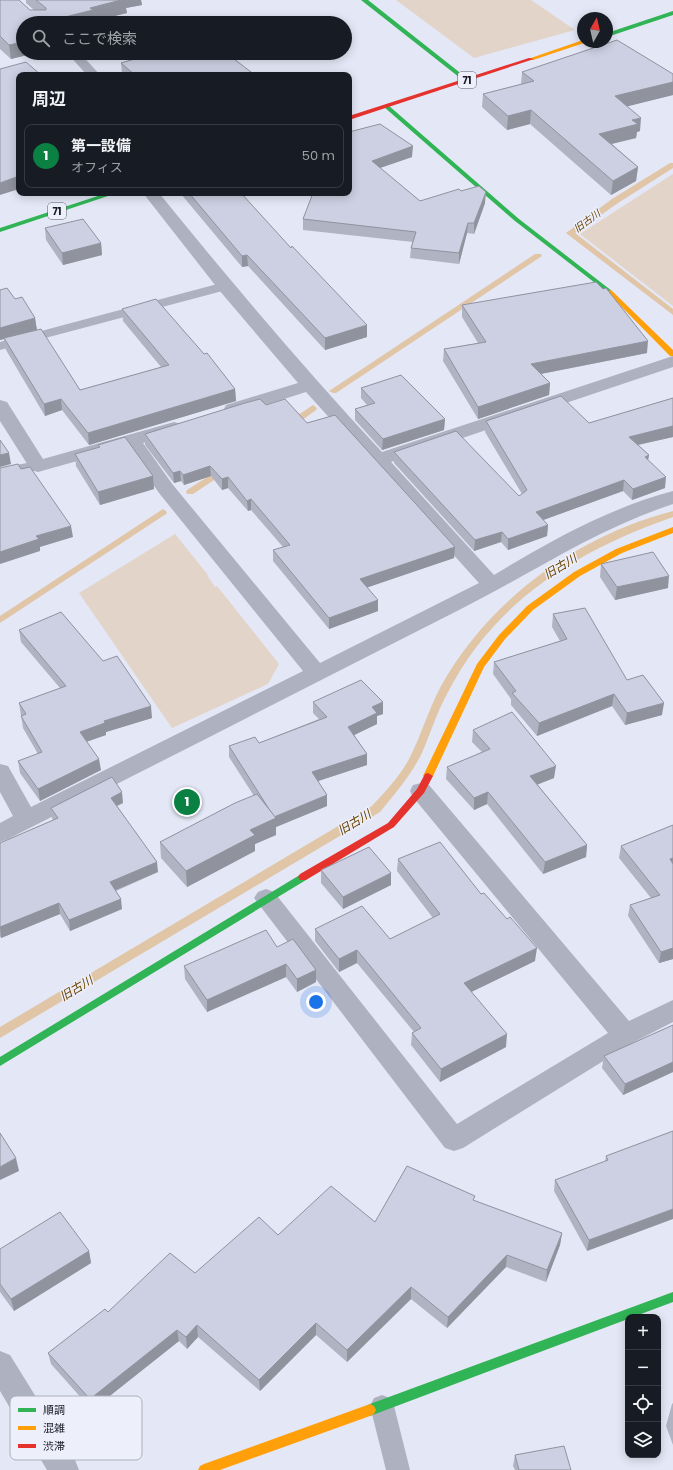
<!DOCTYPE html>
<html lang="ja">
<head>
<meta charset="utf-8">
<style>
	:root { --surface:#171b24; --page:#242831; --text:#f1f3f6; --muted:#9ea1a6; --line:#363941; --accent:#0b8043 }
	body { margin:0; font-family:Poppins,"Noto Sans JP",sans-serif; background:var(--page); color:var(--text) }
	.controls { position:absolute; right:12px; bottom:12px; display:grid; overflow:hidden; border-radius:8px; box-shadow:0 2px 10px #0003 }
	.controls button { width:36px; height:36px; display:grid; place-items:center; padding:0; border:0; border-bottom:1px solid var(--line); background:var(--surface); color:var(--text); font:20px sans-serif }
	.compass { position:absolute; left:577px; top:12px; width:36px; height:36px; border-radius:50%; background:var(--surface); box-shadow:0 2px 10px #0003; rotate:8deg }
	.you { position:absolute; left:316px; top:1002px; width:14px; height:14px; margin:-10px; border:3px solid #fff; border-radius:50%; background:#1a73e8; box-shadow:0 0 0 6px #1a73e833 }
	.badge { display:grid; place-items:center; width:26px; height:26px; border-radius:50%; background:var(--accent); color:#fff; font-size:13px; font-weight:700 }
	.pin { position:absolute; translate:-50% -50%; border:2px solid #fff; box-shadow:0 1px 4px #0006 }
	.list { margin:0; padding:0; list-style:none }
	h2 { display:flex; justify-content:space-between; align-items:center; height:52px; margin:0; padding:0 16px; font-size:17px }
	h2 small { font-size:13px; font-weight:400; color:var(--muted) }
	.list li { display:grid; grid-template-columns:26px 1fr auto; gap:12px; align-items:center; box-sizing:border-box; height:64px; margin:0 8px 8px; padding:0 8px; border:1px solid var(--line); border-radius:8px }
	.list b { display:block; font-size:15px; white-space:nowrap }
	.list p { margin:0; font-size:13px; white-space:nowrap; color:var(--muted) }
	.list em { font-size:13px; font-style:normal; color:var(--muted) }
	.icon { flex:none; width:22px; height:22px; fill:none; stroke:currentColor; stroke-width:2; stroke-linecap:round; stroke-linejoin:round }
	.map { position:relative; flex:none; width:673px; height:1470px; overflow:hidden }
	.search { position:absolute; background:var(--surface); box-shadow:0 2px 10px #0003; left:16px; top:16px; width:336px; height:44px; display:flex; align-items:center; gap:10px; box-sizing:border-box; padding:0 14px; border-radius:22px; color:var(--muted); font-size:15px }
	.panel { position:absolute; background:var(--surface); box-shadow:0 2px 10px #0003; left:16px; top:72px; width:336px; height:124px; border-radius:8px }
	.map>svg:first-child { display:block }
	.green { fill:#e2d4c8 }
	.lines { fill:none; stroke-linecap:round; stroke-linejoin:round }
	.stream { fill:#e0c5a6; fill-rule:evenodd }
	.lane { fill:#aeb1c0; fill-rule:evenodd }
	.street { fill:#aeb1c0; fill-rule:evenodd }
	.fast { fill:#30b455; fill-rule:evenodd }
	.slow { fill:#ff9f0a; fill-rule:evenodd }
	.jam { fill:#e5322d; fill-rule:evenodd }
	.wall { fill:#b0b3c2 }
	.shaded-wall { fill:#90929e }
	.building { fill:#cdd0e2; stroke:#90929e }
	.labels { text-anchor:middle; dominant-baseline:central; stroke-width:3; stroke-linejoin:round; paint-order:stroke }
	.shield { fill:#edeffb; stroke:#585964; stroke-width:1 }
	.shield-label { font-size:10px; font-weight:bold; fill:#181924 }
	.far-water-label { font-size:10px; font-style:italic; fill:#694300; stroke:#edeffb }
	.water-label { font-size:12px; font-style:italic; fill:#694300; stroke:#edeffb }
	.key { fill:#edeffb; stroke:#adafba; stroke-width:1 }
	.key-label { font-size:11px; fill:#181924 }
</style>
</head>
<body>
<div class="map">
<svg width="673" height="1470" viewBox="0 0 673 1470">
	<rect width="100%" height="100%" fill="#e4e7f6"/>
	<g class="green">
		<path d="M396,0H531L575,30L474,58Z"/>
		<path d="M673,174V306L580,234Z"/>
		<path d="M175,534L208,575H207L215,587L217,586L279,664L268,684L172,728L79,593Z"/>
	</g>
	<g class="lines">
		<g class="stream">
			<path d="M670,163H673V168L618,203L575,233L673,309V315L566,233L612,199Z"/>
			<path d="M535,254H541L542,256L336,393H333L329,391Z"/>
			<path d="M313,405L317,408L316,410L294,426H288V422Z"/>
			<path d="M223,467L227,470L226,472L193,494H187L186,492L187,490Z"/>
			<path d="M163,509L167,512L166,514L0,623V616Z"/>
			<path d="M673,511V517C578,550 494,601 447,694C436,714 430,735 421,755C410,776 395,794 380,812L0,1038V1027L372,806C385,792 399,777 408,761C421,737 428,710 441,686C490,599 577,536 673,511Z"/>
		</g>
		<g class="lane">
			<path d="M67,53H80L100,75H87Z"/>
			<path d="M225,282L230,283L232,286L230,289L0,350V342Z"/>
			<path d="M38,461L44,463L46,466L44,469L0,478V468Z"/>
			<path d="M382,1395L390,1398L394,1406L410,1470H386L370,1406L374,1398Z"/>
		</g>
		<g class="street">
			<path d="M143,193H159C231,282 304,368 382,452L673,356V367L391,462L494,575C550,541 609,508 673,491V504C596,529 531,574 459,610C309,686 159,763 8,839L0,842V823L13,816L0,792V764L8,766L31,807L303,671L159,493L127,447L38,472L31,470L0,421V400L7,402L43,459L167,424L174,422L181,424L183,428L181,432L143,443L173,485L320,663L479,583L306,392L240,413L233,415L226,413L224,409L226,405L298,383L219,290Z"/>
			<path d="M421,783L429,785L629,1021L673,1000V1022L634,1042L463,1148L454,1151L445,1148L254,898L258,892L266,889L274,892L457,1124L608,1033L413,797L410,791L413,785Z"/>
			<path d="M0,1351L10,1355L75,1460L79,1470H47L0,1391Z"/>
		</g>
		<g class="fast">
			<path d="M361,0H368L468,79V81H464Z"/>
			<path d="M673,11V15L607,37V33Z"/>
			<path d="M384,105H388L519,219L612,291V293H608L515,221L384,107Z"/>
			<path d="M107,193H117L0,232V228Z"/>
			<path d="M303,873L306,874L308,877L306,880L0,1066V1057Z"/>
			<path d="M673,1292V1302L633,1317H628V1319L370,1416L366,1414L364,1410L366,1406L370,1404Z"/>
		</g>
		<g class="slow">
			<path d="M583,40V42H587L533,60L528,59Z"/>
			<path d="M610,290L612,291L673,350V356H670L608,293V291Z"/>
			<path d="M673,527V533L622,553L580,576L533,610L505,639L484,667L433,776L431,778H425L423,776L477,664L499,635L527,606L574,572L616,549Z"/>
			<path d="M370,1404L374,1406L376,1410L374,1414L370,1416L220,1470H198L200,1466L204,1464Z"/>
		</g>
		<g class="jam">
			<path d="M529,58L534,59L349,120V116Z"/>
			<path d="M428,773L433,776L424,793L394,827L306,880H300L298,877L300,874L388,823L417,789L425,774Z"/>
		</g>
	</g>
	<g class="wall">
		<path d="M0,0L30,10H34L26,3V0H141L142,5L126,8L127,13L94,21V23H23V53H35L11,59L0,49Z"/>
		<path d="M121,63L255,75H124L122,73Z"/>
		<path d="M522,72L673,95L627,106L640,131L637,132L636,138L612,144L638,167L636,181L611,195L530,124L507,130L482,107L483,94L521,84Z"/>
		<path d="M349,132L412,157L380,168L420,201L461,191L485,203L474,234L467,233L459,264L410,258L411,248L413,242L303,230V219Z"/>
		<path d="M181,193H241L367,337L325,350L248,266L242,267L181,194Z"/>
		<path d="M45,228L101,243L102,255L63,265L46,240Z"/>
		<path d="M0,290L15,299L35,318L37,330L80,390L161,367L123,321L122,309L235,389L236,401L89,445L62,410L45,416L6,350L4,339L0,340Z"/>
		<path d="M462,305L647,353L541,374L550,383L549,395L478,419L443,361L444,349L478,343L462,317Z"/>
		<path d="M361,388L445,419L444,430L382,450L355,420V409L367,405L361,398Z"/>
		<path d="M673,398V437L638,445L649,455L648,460L665,488L632,500L623,491L543,520L548,525L547,536L508,550L501,542L474,551L394,463V452L519,496L522,494L485,432L486,421L589,423Z"/>
		<path d="M266,405L307,423L455,547L454,558L367,587L378,611L329,629L273,561V550L283,547L251,510L248,511L228,488L222,490L211,476L184,485L181,481L174,483L145,445V434Z"/>
		<path d="M98,445L153,476L154,489L100,505L76,466L75,454L98,448Z"/>
		<path d="M601,564L668,588L615,600L600,577Z"/>
		<path d="M553,614L627,680L662,715L625,725L612,706L537,736L511,705V699L493,674L494,662L560,641L552,627Z"/>
		<path d="M19,630L152,718L106,732V735L87,742L101,770L40,801L20,773L18,761L38,754L23,728L19,703L60,688L21,642Z"/>
		<path d="M313,702H383V714L377,716V724L354,735L367,754V765L318,781L327,806L276,827V835L255,844V851L187,887L161,858L160,842L254,796L229,757V746L259,743L319,719L313,713Z"/>
		<path d="M473,730L554,778L537,784L587,845L586,857L543,874L487,804L474,810L446,779L447,767L482,752L472,742Z"/>
		<path d="M123,803L117,806L158,872L116,891L122,909L70,931L60,914L1,938L0,936V843L53,820L52,818L51,808Z"/>
		<path d="M673,825V959L659,963L628,916L630,905L651,898L619,858L621,846Z"/>
		<path d="M398,859L535,961L471,992L506,1047L440,1082L411,1045L412,1033L414,1032L357,963L339,972L315,941V929L390,939L433,918L397,871Z"/>
		<path d="M321,870L391,885L343,909L321,883Z"/>
		<path d="M277,947L316,970V982L297,992L286,977L207,1012L185,979L184,966Z"/>
		<path d="M673,1025V1072L623,1095L602,1068L604,1056Z"/>
		<path d="M673,1131L587,1251L554,1191L555,1180L605,1162L606,1156Z"/>
		<path d="M475,1201L562,1233L560,1245L546,1282L506,1267L447,1328L411,1299L347,1362L316,1335L260,1391L198,1337L187,1349L179,1341L92,1410L51,1364L48,1353L108,1312L278,1235L375,1222Z"/>
		<path d="M0,1249L89,1251L91,1263L14,1311L0,1292Z"/>
		<path d="M673,1403V1445L666,1426L672,1404Z"/>
		<path d="M515,1455L571,1470H515L513,1466Z"/>
	</g>
	<g class="shaded-wall">
		<path d="M121,0H141L142,5L126,8L127,13L94,21V23H41L90,8Z"/>
		<path d="M23,42V53H35L11,59L9,45Z"/>
		<path d="M673,82V95L613,110L615,96Z"/>
		<path d="M531,110L530,124L507,130L508,116Z"/>
		<path d="M641,118L640,131L637,132L636,138L598,147L599,134L632,120Z"/>
		<path d="M413,146L412,157L371,171L372,161Z"/>
		<path d="M638,167L636,181L611,195L613,181Z"/>
		<path d="M19,176V189L0,195V183Z"/>
		<path d="M486,192L485,203L474,234V223Z"/>
		<path d="M468,223L467,233L459,264V253Z"/>
		<path d="M101,243L102,255L63,265L62,253Z"/>
		<path d="M247,255L248,266L242,267V256Z"/>
		<path d="M35,318L37,331L0,340V328Z"/>
		<path d="M367,325V337L325,350V338Z"/>
		<path d="M648,341L647,353L530,376L531,364Z"/>
		<path d="M550,383L549,395L478,419V407Z"/>
		<path d="M235,389L236,401L89,445L88,433Z"/>
		<path d="M61,399L62,410L45,416L44,404Z"/>
		<path d="M445,419L444,430L382,450L383,439Z"/>
		<path d="M673,426V437L628,447L629,437Z"/>
		<path d="M9,453L11,464L0,467V455Z"/>
		<path d="M649,455L647,466L645,457Z"/>
		<path d="M210,466L211,476L184,485L183,475Z"/>
		<path d="M180,471L181,481L174,483L173,473Z"/>
		<path d="M153,476L154,489L100,505L98,492Z"/>
		<path d="M228,477V488L222,490V479Z"/>
		<path d="M666,477L665,488L632,500L633,489Z"/>
		<path d="M624,480L623,491L535,523L536,512Z"/>
		<path d="M251,499V510L248,511L247,501Z"/>
		<path d="M548,525L547,536L508,550V539Z"/>
		<path d="M71,526L73,537L40,547V551L0,564V552L36,536Z"/>
		<path d="M502,532L501,542L474,551L475,540Z"/>
		<path d="M455,547L454,558L360,590V579Z"/>
		<path d="M669,576L668,588L615,600L617,587Z"/>
		<path d="M378,600V611L329,629V618Z"/>
		<path d="M614,694L612,706L537,736L539,723Z"/>
		<path d="M383,702V714L377,716V724L348,738V727L372,707Z"/>
		<path d="M664,703L662,715L625,725L627,713Z"/>
		<path d="M151,706L152,718L106,732V735L82,743L80,732L104,721Z"/>
		<path d="M367,754V765L312,783V772Z"/>
		<path d="M99,759L101,770L40,801L38,789Z"/>
		<path d="M556,766L554,778L529,788L530,776Z"/>
		<path d="M122,792L123,803L112,808L111,798Z"/>
		<path d="M488,792L487,804L474,810V798Z"/>
		<path d="M327,795V806L276,827V835L255,844V851L187,887L186,871L250,830L274,817Z"/>
		<path d="M587,845L586,857L543,874L545,862Z"/>
		<path d="M673,858V869L670,859Z"/>
		<path d="M157,862L158,872L111,892L110,882Z"/>
		<path d="M391,873V885L343,909V897Z"/>
		<path d="M121,899L122,909L70,931L69,920Z"/>
		<path d="M59,903L60,914L1,938L0,927Z"/>
		<path d="M537,948L535,961L463,996L464,983Z"/>
		<path d="M673,948V959L659,963L661,952Z"/>
		<path d="M357,950V963L339,972V959Z"/>
		<path d="M286,964V977L207,1012V1000Z"/>
		<path d="M316,970V982L297,992V979Z"/>
		<path d="M507,1034L506,1047L440,1082L441,1069Z"/>
		<path d="M673,1062V1072L623,1095L625,1084Z"/>
		<path d="M16,1158L19,1171L0,1180V1167Z"/>
		<path d="M673,1209V1219L587,1251L589,1240Z"/>
		<path d="M562,1233L560,1245L546,1282L547,1270Z"/>
		<path d="M89,1251L91,1263L14,1311L11,1299Z"/>
		<path d="M507,1255L506,1267L447,1328L448,1317Z"/>
		<path d="M411,1287V1299L347,1362V1350Z"/>
		<path d="M316,1323V1335L260,1391L259,1380Z"/>
		<path d="M197,1325L198,1337L187,1349L186,1337Z"/>
		<path d="M177,1330L179,1341L92,1410L90,1399Z"/>
	</g>
	<g class="building">
		<path d="M0,0H19L30,10H46V8L36,0H121L90,8L93,10L41,23H23V42L9,45L0,36Z"/>
		<path d="M617,40L673,74V82L615,96L641,118L632,120L638,124L599,134L638,167L613,181L531,110L508,116L483,94L534,81L522,72Z"/>
		<path d="M155,53H226L255,75H135L121,63Z"/>
		<path d="M26,62L41,75H19V176L0,183V69Z"/>
		<path d="M380,124L413,146L372,161L420,201L459,189L461,191L479,186L486,192L474,223H468L459,253L411,248L416,232L303,219L313,193H349V132Z"/>
		<path d="M189,193H241L291,248L292,246L367,325L325,338L247,255L242,256Z"/>
		<path d="M83,219L101,243L62,253L45,228Z"/>
		<path d="M596,282L603,289L606,288L648,341L531,364L550,383L478,407L444,349L486,342L462,305Z"/>
		<path d="M7,288L15,299L22,297L35,318L0,328V290Z"/>
		<path d="M156,299L204,354L207,353L235,389L88,433L61,399L44,404L4,338L41,329L80,390L169,365L122,309Z"/>
		<path d="M401,375L445,419L383,439L355,409L375,403L361,388Z"/>
		<path d="M561,396L589,423L673,398V426L629,437L649,455L645,457L666,477L633,489L624,480L536,512L548,525L508,539L502,532L475,540L394,452L456,431L519,496L527,490L486,421Z"/>
		<path d="M260,399L266,405L285,399L307,423L335,415L455,547L360,579L378,600L329,618L273,550L290,545L251,499L247,501L228,477L222,479L210,466L183,475L180,471L173,473L145,434L245,403Z"/>
		<path d="M125,437L153,476L98,492L75,454L100,447L98,445Z"/>
		<path d="M0,440L9,453L0,455Z"/>
		<path d="M18,464L21,469L30,467L71,526L36,536L39,539L0,552V468Z"/>
		<path d="M653,552L669,576L617,587L601,564Z"/>
		<path d="M585,608L627,680L643,675L664,703L627,713L614,694L539,723L512,693L516,691L494,662L567,639L553,614Z"/>
		<path d="M61,612L103,661L117,656L151,706L104,721L105,723L80,732L99,759L38,789L18,761L42,752L21,716L26,714L19,703L66,686L19,630Z"/>
		<path d="M361,680L383,702L372,707L377,713L348,727L367,754L312,772L327,795L274,817L229,746L255,737L259,743L327,717L313,702Z"/>
		<path d="M512,712L556,766L530,776L587,845L545,862L488,792L474,798L447,767L490,749L473,730Z"/>
		<path d="M112,777L122,792L111,798L157,862L110,882L121,899L69,920L59,903L0,927V843L58,818L51,808Z"/>
		<path d="M257,794L276,818L250,830L255,835L186,871L160,842L235,803Z"/>
		<path d="M673,825V858L670,859L673,864V948L661,952L630,905L660,895L621,846Z"/>
		<path d="M440,842L481,894L484,893L507,919L510,917L537,948L464,983L507,1034L441,1069L412,1033L421,1028L357,950L339,959L315,929L362,906L390,939L440,914L398,859Z"/>
		<path d="M369,847L391,873L343,897L321,870Z"/>
		<path d="M266,930L277,947L293,939L316,970L297,979L286,964L207,1000L184,966Z"/>
		<path d="M673,1025V1062L625,1084L604,1056Z"/>
		<path d="M673,1131V1209L589,1240L555,1180L608,1160L606,1156Z"/>
		<path d="M0,1133L16,1158L0,1167Z"/>
		<path d="M407,1166L475,1196L473,1200L562,1233L547,1270L507,1255L448,1317L411,1287L347,1350L316,1323L259,1380L197,1325L186,1337L177,1330L90,1399L48,1353L105,1309L108,1312L170,1253L195,1273L259,1217L278,1235L331,1186L375,1222Z"/>
		<path d="M60,1212L89,1251L11,1299L0,1284V1249Z"/>
		<path d="M564,1446L571,1470H519L515,1455Z"/>
	</g>
	<g class="labels">
		<g class="shield">
			<rect x="458" y="72" width="18" height="16" rx="3"/>
			<rect x="48" y="203" width="18" height="16" rx="3"/>
		</g>
		<g class="shield-label">
			<text x="467" y="80">71</text>
			<text x="57" y="211">71</text>
		</g>
		<g class="far-water-label">
			<text transform="translate(587 221) rotate(-36)">旧古川</text>
		</g>
		<g class="water-label">
			<text transform="translate(560 566) rotate(-31)">旧古川</text>
			<text transform="translate(354 822) rotate(-31)">旧古川</text>
			<text transform="translate(76 988) rotate(-31)">旧古川</text>
		</g>
	</g>
	<rect x="10" y="1396" width="132" height="64" rx="6" class="key"/>
	<rect x="18" y="1408" width="18" height="4" fill="#30b455"/>
	<rect x="18" y="1426" width="18" height="4" fill="#ff9f0a"/>
	<rect x="18" y="1444" width="18" height="4" fill="#e5322d"/>
	<g class="key-label">
		<text x="43" y="1414">順調</text>
		<text x="43" y="1432">混雑</text>
		<text x="43" y="1450">渋滞</text>
	</g>
</svg>
<div class="controls">
<button>+</button>
<button>−</button>
<button><svg class="icon" aria-label="locate" viewBox="0 0 24 24"><circle cx="12" cy="12" r="6"/><path d="M12 2v4M12 18v4M2 12h4M18 12h4"/></svg></button>
<button><svg class="icon" aria-label="layers" viewBox="0 0 24 24"><path d="M12 4l9 5-9 5-9-5zM3 14l9 5 9-5"/></svg></button>
</div>
<svg class="compass" viewBox="-18 -18 36 36"><path d="M0-13l5 13h-10z" fill="#e53935"/><path d="M0 13l5-13h-10z" fill="#9ea1a6"/></svg>
<div class="you"></div>
<div class="pin badge" style="left:187px;top:802px">1</div>
<div class="search"><svg class="icon" aria-label="search" viewBox="0 0 24 24"><circle cx="10" cy="10" r="6"/><path d="M15 15l6 6"/></svg>ここで検索</div>
<section class="panel">
<h2>周辺<small></small></h2>
<ul class="list">
<li><span class="badge">1</span><div><b>第一設備</b><p>オフィス</p></div><em>50 m</em></li>
</ul>
</section>
</div>
</body>
</html>
